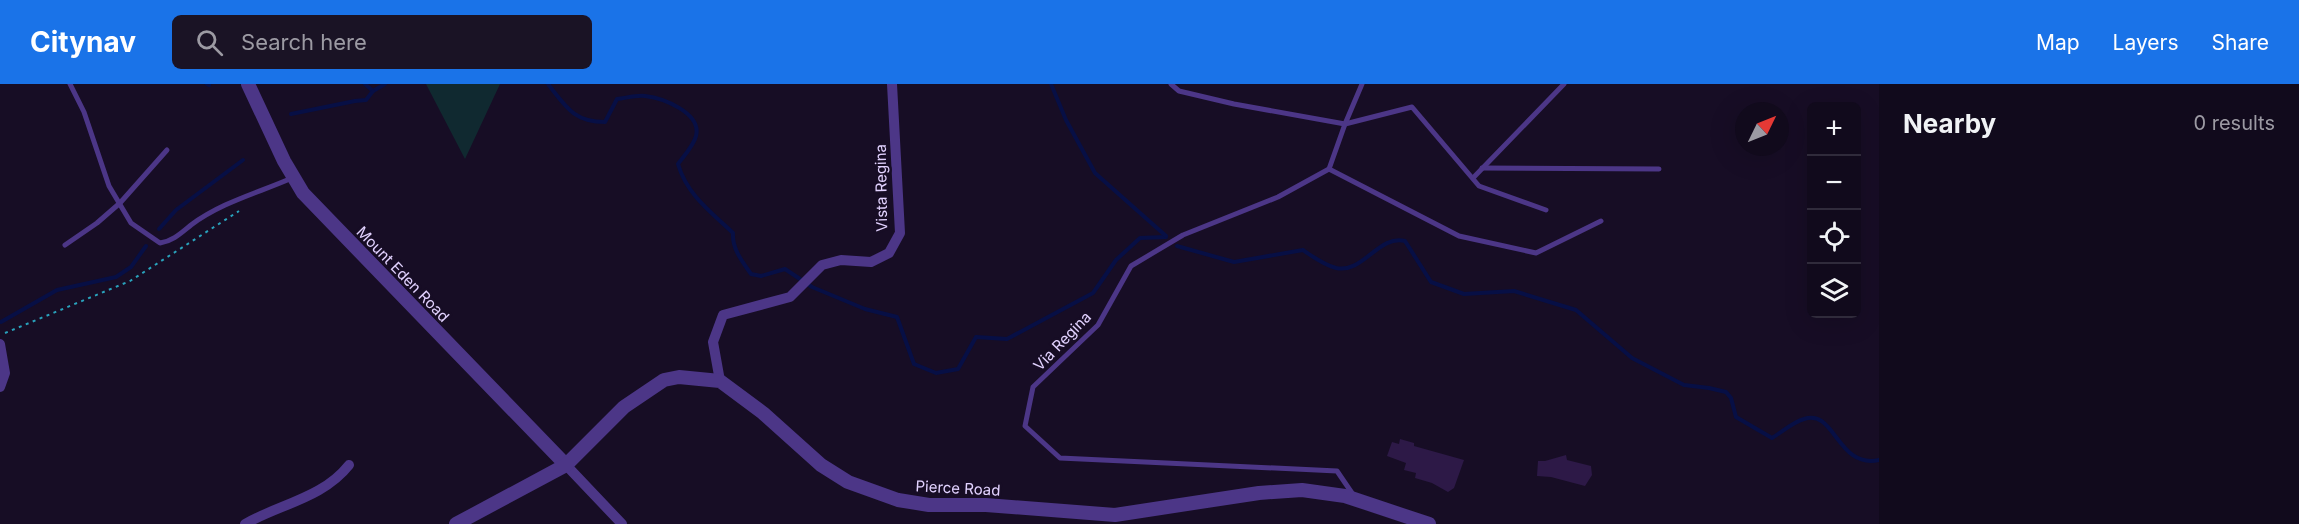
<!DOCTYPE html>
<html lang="en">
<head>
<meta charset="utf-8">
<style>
	:root { --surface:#110a1c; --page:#1a1325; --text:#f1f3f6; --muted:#9c9aa3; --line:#302b3b; --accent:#1a73e8 }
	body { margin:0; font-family:Inter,sans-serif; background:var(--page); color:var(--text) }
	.controls { position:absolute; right:18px; top:18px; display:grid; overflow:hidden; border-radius:9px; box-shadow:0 6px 24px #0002 }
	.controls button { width:54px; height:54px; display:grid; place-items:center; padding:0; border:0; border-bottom:2px solid var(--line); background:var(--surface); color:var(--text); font:30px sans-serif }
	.compass { position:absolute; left:1735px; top:18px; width:54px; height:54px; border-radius:50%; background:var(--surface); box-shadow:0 6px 24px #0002; rotate:47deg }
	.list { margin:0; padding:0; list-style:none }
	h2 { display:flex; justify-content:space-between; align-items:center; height:78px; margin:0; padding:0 24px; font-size:26px }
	h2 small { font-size:20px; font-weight:400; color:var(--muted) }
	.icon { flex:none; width:33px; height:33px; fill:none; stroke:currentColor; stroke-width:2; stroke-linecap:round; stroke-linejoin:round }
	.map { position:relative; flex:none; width:1879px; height:440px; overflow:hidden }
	header { display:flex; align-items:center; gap:36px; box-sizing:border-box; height:84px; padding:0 30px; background:var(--accent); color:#fff }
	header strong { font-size:28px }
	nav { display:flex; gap:33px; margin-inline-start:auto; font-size:21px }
	.search { width:420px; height:54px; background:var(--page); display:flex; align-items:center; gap:15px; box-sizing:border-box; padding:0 21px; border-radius:9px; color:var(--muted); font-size:22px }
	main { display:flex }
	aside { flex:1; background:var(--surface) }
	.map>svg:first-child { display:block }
	.green { fill:#102930 }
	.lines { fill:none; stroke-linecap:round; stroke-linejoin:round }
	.stream { stroke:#070f45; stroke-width:4 }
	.building { fill:#2d1947 }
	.path { stroke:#29a2bc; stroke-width:2; stroke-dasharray:3 4.5; stroke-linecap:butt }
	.service { stroke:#4c3687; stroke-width:5 }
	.minor { stroke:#4c3687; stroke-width:10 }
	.tertiary { stroke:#4c3687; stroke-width:14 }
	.labels { text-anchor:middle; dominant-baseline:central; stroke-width:5; stroke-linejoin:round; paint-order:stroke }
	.street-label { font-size:15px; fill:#e2d2ff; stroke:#170d25 }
</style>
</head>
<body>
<header>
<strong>Citynav</strong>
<div class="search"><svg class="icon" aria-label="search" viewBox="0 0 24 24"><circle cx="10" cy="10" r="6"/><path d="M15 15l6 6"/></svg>Search here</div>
<nav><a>Map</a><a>Layers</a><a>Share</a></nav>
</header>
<main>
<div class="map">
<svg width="1879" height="440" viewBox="0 0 1879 440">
	<rect width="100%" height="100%" fill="#170d25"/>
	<path class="green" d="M426,0H500L465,75Z"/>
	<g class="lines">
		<g class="stream">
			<path d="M207,0L209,1"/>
			<path d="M365,0L373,7L385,0"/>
			<path d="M548,0C566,23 574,38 605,38L617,15C626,14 636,11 645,12C663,14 702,29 696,52C694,61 684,72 678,80C687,111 711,128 733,149C732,165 742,177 751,190L761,192L785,185L812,203L865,225L897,233L914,280L936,289L958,285L976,253L1007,255L1093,209L1116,176L1140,154L1166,153"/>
			<path d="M1051,0L1066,36L1095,89L1166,152"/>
			<path d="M291,30L355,17L366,16L373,7"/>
			<path d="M159,145L176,126L243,76"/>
			<path d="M1177,162L1234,178L1303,166C1313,173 1324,181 1336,184C1363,190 1379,150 1405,157L1431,198L1464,210L1514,207L1576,226L1632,274L1684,301L1709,304L1726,308L1731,314L1736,333L1772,354C1782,348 1793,338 1804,335C1835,324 1837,385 1879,376"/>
			<path d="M1,238L57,206L116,193L131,183L146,162"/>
		</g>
	</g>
	<g class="building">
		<path d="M1400,355L1414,359V362L1464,376L1454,404L1448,408L1432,399L1415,394L1416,389L1404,386L1406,379L1387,372L1392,358L1399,360Z"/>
		<path d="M1566,371L1567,376L1591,382L1592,391L1585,402L1551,393L1537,392L1538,377H1545Z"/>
	</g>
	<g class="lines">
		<path class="path" d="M5,249L130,197L239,127"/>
		<g class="service">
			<path d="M70,0L84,28L109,102L131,139L160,159C173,157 181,149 191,141C222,118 258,109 292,94"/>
			<path d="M1171,0L1179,7L1234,20L1345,40L1412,23L1479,102L1546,126"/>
			<path d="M1482,84L1659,85"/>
			<path d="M1329,85L1459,152L1536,169L1601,137"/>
			<path d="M1473,94L1564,0"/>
			<path d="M65,161L97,139L120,119L167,66"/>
			<path d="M1354,412L1337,387L1060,374L1025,342L1033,303L1098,241L1131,182L1183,151L1278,113L1329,85L1345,40L1362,0"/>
		</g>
		<g class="minor">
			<path d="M0,260L5,289L0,303"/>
			<path d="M720,297L713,258L723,231L790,213L822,181L841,176L871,178L889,169L900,149L892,0"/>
			<path d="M566,381L622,440"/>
			<path d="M245,440C280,420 323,414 349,381"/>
		</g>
		<g class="tertiary">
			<path d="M248,0L284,77L303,109L566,381"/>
			<path d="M456,440L566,381L624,323L664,296L679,293L720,297L763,329L821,381L848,398L898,416L929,421H986L1115,431L1259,409L1302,406L1345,412L1429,440"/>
		</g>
	</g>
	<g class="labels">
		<g class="street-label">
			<text transform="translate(881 104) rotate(-91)">Vista Regina</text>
			<text transform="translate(403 190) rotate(46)">Mount Eden Road</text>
			<text transform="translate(1062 257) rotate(-46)">Via Regina</text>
			<text transform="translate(958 404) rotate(3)">Pierce Road</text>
		</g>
	</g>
</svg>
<div class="controls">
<button>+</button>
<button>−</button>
<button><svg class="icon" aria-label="locate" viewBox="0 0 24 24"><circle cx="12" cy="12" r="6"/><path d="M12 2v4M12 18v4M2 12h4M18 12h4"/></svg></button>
<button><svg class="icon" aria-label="layers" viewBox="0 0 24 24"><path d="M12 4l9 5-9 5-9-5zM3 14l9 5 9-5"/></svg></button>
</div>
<svg class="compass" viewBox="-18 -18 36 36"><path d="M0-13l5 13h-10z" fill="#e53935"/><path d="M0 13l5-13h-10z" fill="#9c9aa3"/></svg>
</div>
<aside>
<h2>Nearby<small>0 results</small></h2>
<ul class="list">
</ul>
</aside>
</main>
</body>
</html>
